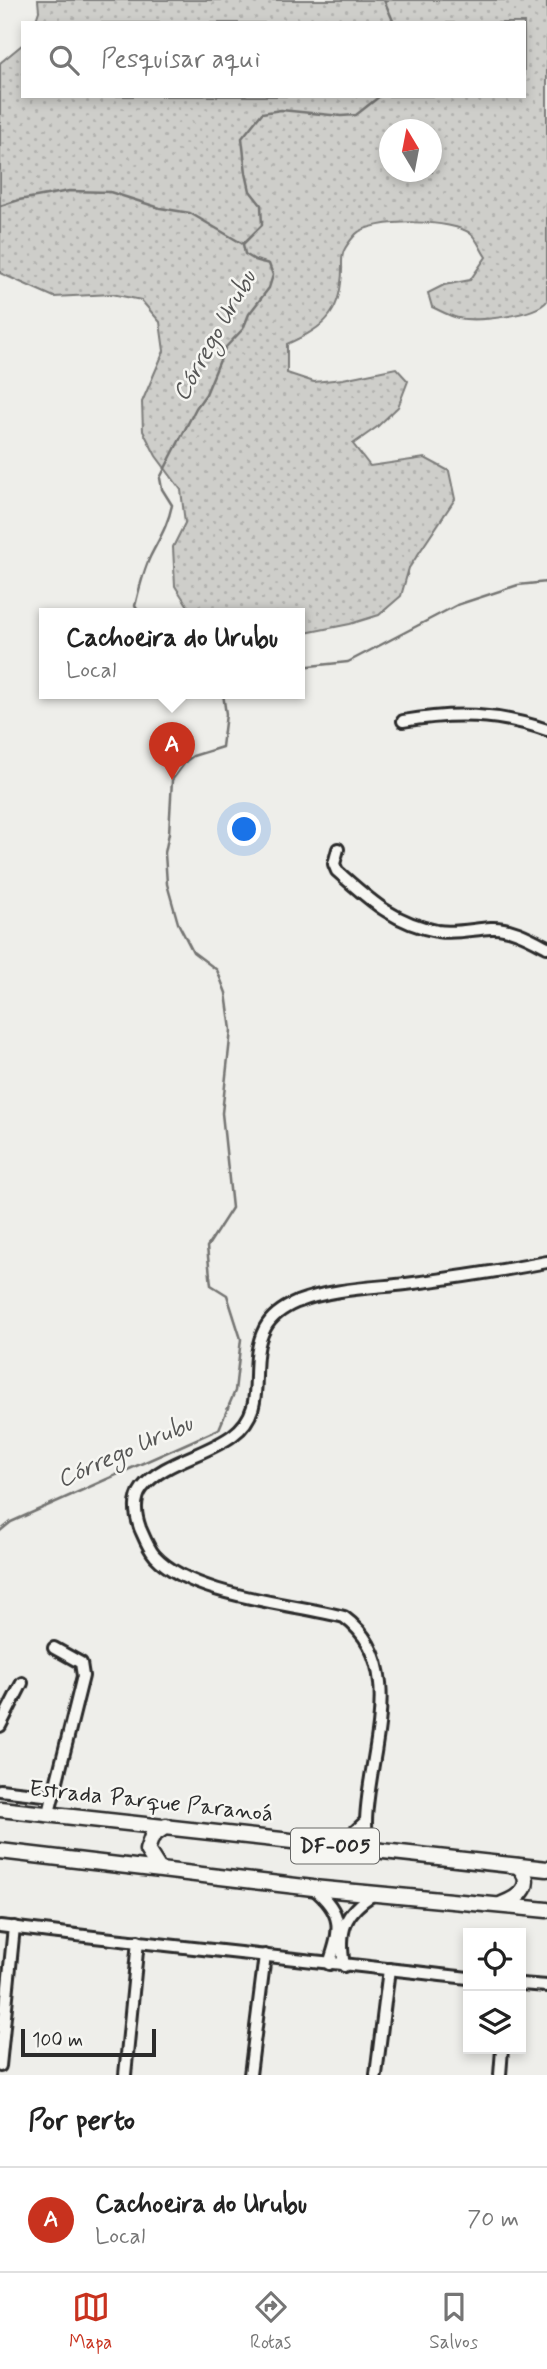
<!DOCTYPE html>
<html lang="pt">
<head>
<meta charset="utf-8">
<style>
	:root { --surface:#fff; --page:#f6f6f6; --text:#222; --muted:#767676; --line:#e0e0e0; --accent:#c8321e }
	body { margin:0; font-family:Mynerve,sans-serif; background:var(--page); color:var(--text) }
	.controls { position:absolute; right:21px; bottom:21px; display:grid; overflow:hidden; border-radius:0px; box-shadow:0 4px 10px #0003 }
	.controls button { width:63px; height:63px; display:grid; place-items:center; padding:0; border:0; border-bottom:2px solid var(--line); background:var(--surface); color:var(--text); font:35px sans-serif }
	.compass { position:absolute; left:379px; top:119px; width:63px; height:63px; border-radius:50%; background:var(--surface); box-shadow:0 4px 10px #0003; rotate:350deg }
	.scale { position:absolute; left:21px; bottom:18px; width:135px; box-sizing:border-box; padding-left:7px; border:4px solid #2b2b2b; border-top:0; font-size:19px; line-height:24px; white-space:nowrap; color:#2b2b2b; -webkit-text-stroke:5px #f6f6f2; paint-order:stroke }
	.you { position:absolute; left:245px; top:830px; width:24px; height:24px; margin:-18px; border:5px solid #fff; border-radius:50%; background:#1a73e8; box-shadow:0 0 0 10px #1a73e833 }
	.badge { display:grid; place-items:center; width:46px; height:46px; border-radius:50%; background:var(--accent); color:#fff; font-size:23px; font-weight:700 }
	.pin { position:absolute; translate:-50% -58px; filter:drop-shadow(0 2px 4px #0008) }
	.pin::after { content:''; position:absolute; top:37px; width:24px; height:21px; background:inherit; clip-path:polygon(0 0,100% 0,50% 100%) }
	.popup { position:absolute; left:39px; top:608px; width:266px; height:91px; box-sizing:border-box; display:grid; place-content:center; border-radius:0px; background:var(--surface); filter:drop-shadow(0 2px 5px #0005); font-size:23px; white-space:nowrap; color:var(--muted) }
	.popup b { font-size:26px; color:var(--text) }
	.popup::after { content:''; position:absolute; left:50%; top:100%; margin-left:-14px; border:14px solid transparent; border-top-color:var(--surface) }
	.list { margin:0; padding:0; list-style:none }
	h2 { display:flex; justify-content:space-between; align-items:center; height:91px; margin:0; padding:0 28px; font-size:30px }
	h2 small { font-size:23px; font-weight:400; color:var(--muted) }
	.list li { display:grid; grid-template-columns:46px 1fr auto; gap:21px; align-items:center; box-sizing:border-box; height:105px; padding:0 28px; border-top:2px solid var(--line) }
	.list b { display:block; font-size:26px; white-space:nowrap }
	.list p { margin:0; font-size:23px; white-space:nowrap; color:var(--muted) }
	.list em { font-size:23px; font-style:normal; color:var(--muted) }
	.icon { flex:none; width:38px; height:38px; fill:none; stroke:currentColor; stroke-width:2; stroke-linecap:round; stroke-linejoin:round }
	.map { position:relative; flex:none; width:547px; height:2075px; overflow:hidden }
	.search { position:absolute; background:var(--surface); box-shadow:0 4px 10px #0003; left:21px; right:21px; top:21px; height:77px; display:flex; align-items:center; gap:18px; box-sizing:border-box; padding:0 24px; border-radius:0px; color:var(--muted); font-size:26px }
	.sheet { height:196px; background:var(--surface) }
	nav { display:flex; justify-content:space-around; align-items:center; box-sizing:border-box; height:98px; border-top:2px solid var(--line); background:var(--surface); font-size:19px; color:var(--muted) }
	nav a { display:grid; justify-items:center; gap:4px }
	nav .on { color:var(--accent) }
	.map>svg:first-child { display:block }
	.grass { fill:url(#grass-dots); stroke:#7c7c7a; stroke-width:2; fill-rule:evenodd }
	.lines { fill:none; stroke-linecap:round; stroke-linejoin:round }
	.stream { stroke:#757573; stroke-width:2.5 }
	.minor-casing { stroke:#2b2b2b; stroke-width:16 }
	.major-casing { stroke:#2b2b2b; stroke-width:19 }
	.minor { stroke:#f6f6f2; stroke-width:10 }
	.major { stroke:#f6f6f2; stroke-width:14 }
	.labels { text-anchor:middle; dominant-baseline:central; stroke-width:5; stroke-linejoin:round; paint-order:stroke }
	.shield { fill:#f6f6f2; stroke:#686867; stroke-width:2 }
	.shield-label { font-size:21px; font-weight:bold; fill:#2b2b2b }
	.street-label { font-size:23px; fill:#2b2b2b; stroke:#f6f6f2 }
	.water-label { font-size:24px; font-style:italic; fill:#565655; stroke:#f6f6f2 }
</style>
</head>
<body>
<div class="map">
<svg width="547" height="2075" viewBox="0 0 547 2075">
	<defs>
		<pattern id="grass-dots" width="8" height="8" patternUnits="userSpaceOnUse" patternTransform="scale(1.75)"><rect width="8" height="8" fill="#cececa"/><path d="M2 2h.1M6 6h.1" fill="none" stroke="#b1b1ae" stroke-width="1.8" stroke-linecap="round"/></pattern>
	</defs>
	<rect width="100%" height="100%" fill="#eeeeea"/>
	<filter id="ink" filterUnits="userSpaceOnUse"><feTurbulence type="fractalNoise" baseFrequency=".0143" numOctaves="2"/><feDisplacementMap in="SourceGraphic" scale="14" xChannelSelector="R" yChannelSelector="G"/><feConvolveMatrix kernelMatrix="1 2 1 2 8 2 1 2 1" color-interpolation-filters="sRGB"/></filter>
	<g filter="url(#ink)">
		<path class="grass" d="M38,0H547V301C536,316 476,322 458,318C449,316 441,311 432,307L428,293L444,285L470,280L486,257C481,250 477,239 471,234C455,219 372,218 356,234C335,257 345,258 341,283C337,320 317,330 287,344V373L314,382L343,379L396,368L408,381L398,407L377,427L353,444L370,466L425,458L449,471L455,499L409,568L401,596L379,615L350,624L300,634V614H193L175,586L173,547L185,523L181,490L156,456L143,431L142,402L164,351L160,322L141,300L112,294L54,297L0,273V63L23,44V96H524V23H35L39,11ZM390,130H432V172H390Z"/>
		<g class="lines">
			<g class="stream">
				<path d="M384,0L394,23"/>
				<path d="M0,206L19,200L69,191L110,192L160,208L190,213L243,244"/>
				<path d="M140,614L135,606C139,590 143,572 150,557C159,539 168,525 172,505L162,489L160,478L196,408L206,394L225,348L243,329L249,314L269,288L273,275L269,264L255,260L245,254L243,244L262,225L261,205L250,191L246,173L242,138L262,113L281,110L341,116L356,115L380,96"/>
				<path d="M300,667L348,662L457,605L518,585L547,582"/>
				<path d="M0,1531L11,1522L219,1429L235,1391L241,1339L227,1295L211,1285L207,1247L232,1208L222,1113L231,1030L226,993L217,970L193,952L178,923L167,884L165,853L169,833L172,780L186,761L193,756L222,747L226,714L223,694"/>
			</g>
			<g class="minor-casing">
				<g id="minor">
					<path d="M403,721C453,712 498,713 547,730"/>
					<path d="M338,849L334,864L337,871C369,899 393,923 437,931C456,934 473,929 491,928C511,927 530,938 547,947"/>
					<path d="M0,1726L22,1683"/>
					<path d="M0,1790L53,1796"/>
					<path d="M49,1813L83,1676L81,1663L54,1648"/>
					<path d="M339,1846L366,1821"/>
					<path d="M368,1849C367,1840 366,1831 366,1822C367,1756 410,1665 344,1617C291,1603 193,1597 155,1556C148,1548 144,1537 140,1528C135,1514 133,1500 142,1488C162,1462 207,1455 233,1435C271,1407 245,1366 265,1328C272,1315 283,1308 297,1302C330,1289 371,1288 406,1284C453,1278 500,1271 547,1262"/>
					<path d="M313,1888C344,1913 341,1929 329,1964"/>
					<path d="M0,1926C156,1945 312,1960 468,1978"/>
					<path d="M344,1966C338,1931 344,1912 374,1894"/>
					<path d="M521,1984L547,1986"/>
					<path d="M0,2066L14,1927"/>
					<path d="M125,2075L138,1941"/>
					<path d="M250,2075L265,1955"/>
					<path d="M376,2075L389,1969"/>
					<path d="M500,2075L502,2049"/>
				</g>
			</g>
			<g class="major-casing">
				<g id="major">
					<path d="M0,1809L547,1869"/>
					<path d="M0,1851L313,1888L547,1910"/>
					<path d="M159,1869L147,1850L152,1836L166,1826"/>
					<path d="M502,1904C522,1897 535,1883 518,1866"/>
				</g>
			</g>
			<use href="#minor" class="minor"/>
			<use href="#major" class="major"/>
		</g>
	</g>
	<g class="labels">
		<rect class="shield" x="291" y="1828.5" width="88" height="35" rx="5"/>
		<g class="shield-label">
			<text x="335" y="1846">DF-005</text>
		</g>
		<g class="street-label">
			<text transform="translate(151 1802) rotate(6)">Estrada Parque Paranoá</text>
		</g>
		<g class="water-label">
			<text transform="translate(215 336) rotate(-61)">Córrego Urubu</text>
			<text transform="translate(125 1452) rotate(-24)">Córrego Urubu</text>
		</g>
	</g>
</svg>
<div class="controls">
<button><svg class="icon" aria-label="locate" viewBox="0 0 24 24"><circle cx="12" cy="12" r="6"/><path d="M12 2v4M12 18v4M2 12h4M18 12h4"/></svg></button>
<button><svg class="icon" aria-label="layers" viewBox="0 0 24 24"><path d="M12 4l9 5-9 5-9-5zM3 14l9 5 9-5"/></svg></button>
</div>
<svg class="compass" viewBox="-18 -18 36 36"><path d="M0-13l5 13h-10z" fill="#e53935"/><path d="M0 13l5-13h-10z" fill="#767676"/></svg>
<div class="scale">100 m</div>
<div class="you"></div>
<div class="pin badge" style="left:172px;top:780px">A</div>
<div class="popup"><b>Cachoeira do Urubu</b>Local</div>
<div class="search"><svg class="icon" aria-label="search" viewBox="0 0 24 24"><circle cx="10" cy="10" r="6"/><path d="M15 15l6 6"/></svg>Pesquisar aqui</div>
</div>
<section class="sheet">
<h2>Por perto<small></small></h2>
<ul class="list">
<li><span class="badge">A</span><div><b>Cachoeira do Urubu</b><p>Local</p></div><em>70 m</em></li>
</ul>
</section>
<nav>
<a class="on"><svg class="icon" aria-label="map" viewBox="0 0 24 24"><path d="M3 6l6-2 6 2 6-2v14l-6 2-6-2-6 2zM9 4v14M15 6v14"/></svg>Mapa</a>
<a><svg class="icon" aria-label="directions" viewBox="0 0 24 24"><path d="M12 3l9 9-9 9-9-9zM9 14v-3h6M13 9l2 2-2 2"/></svg>Rotas</a>
<a><svg class="icon" aria-label="saved" viewBox="0 0 24 24"><path d="M7 4h10v16l-5-4-5 4z"/></svg>Salvos</a>
</nav>
</body>
</html>
